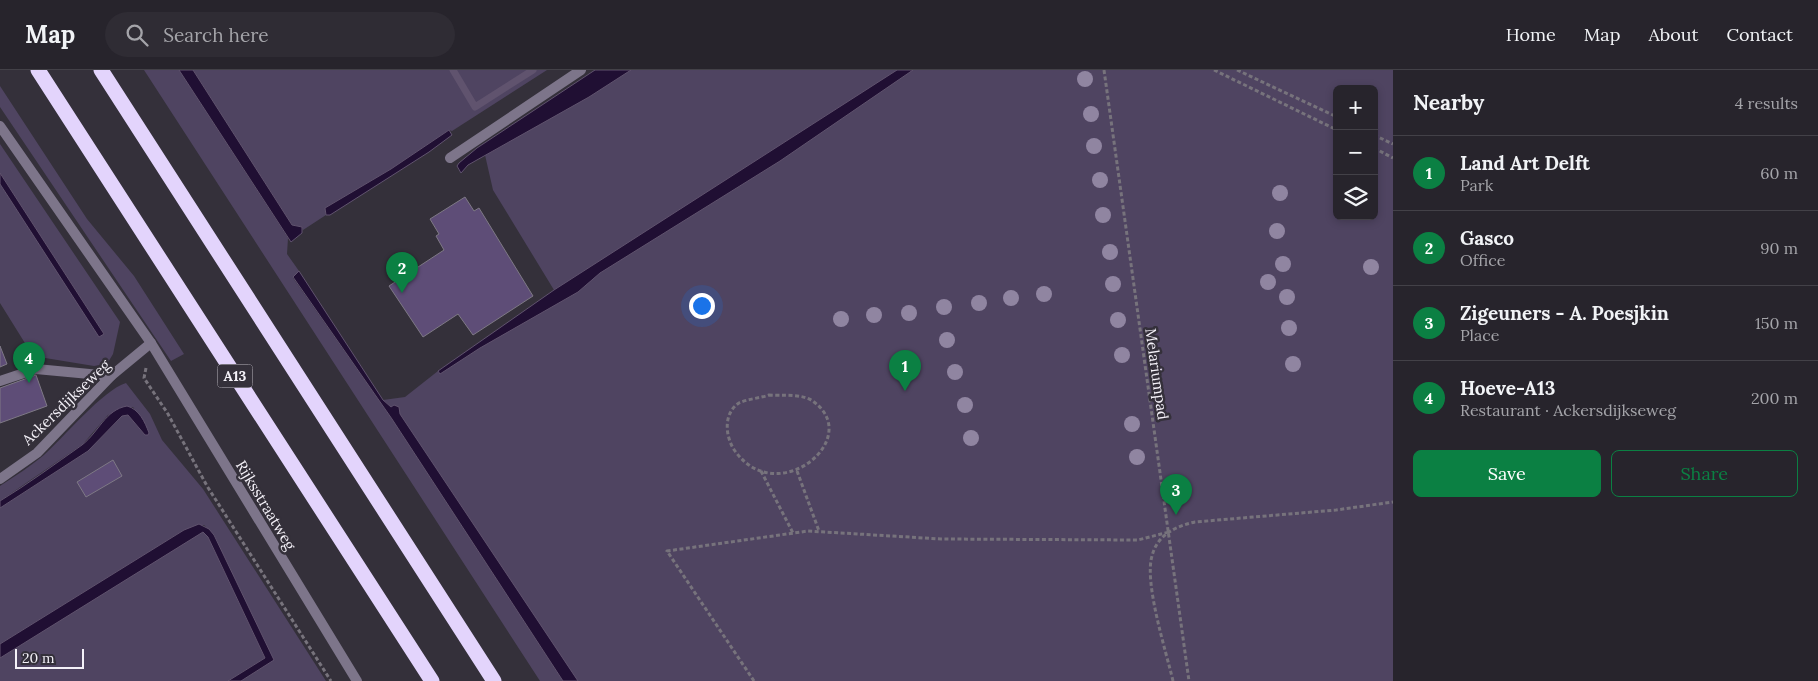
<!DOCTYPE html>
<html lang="en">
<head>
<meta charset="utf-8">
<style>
	:root { --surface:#27242c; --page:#2f2c34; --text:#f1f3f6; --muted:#a4a4a9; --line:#434148; --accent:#0b8043 }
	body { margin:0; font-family:Lora,serif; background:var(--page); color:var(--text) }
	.controls { position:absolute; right:15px; top:15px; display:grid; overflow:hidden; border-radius:8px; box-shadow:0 2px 8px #0003 }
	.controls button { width:45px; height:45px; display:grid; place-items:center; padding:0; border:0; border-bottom:1px solid var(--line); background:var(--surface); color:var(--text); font:25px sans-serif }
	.scale { position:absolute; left:15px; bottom:12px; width:69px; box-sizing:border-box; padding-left:5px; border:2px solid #f4f1f8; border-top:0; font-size:14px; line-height:18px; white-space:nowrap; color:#f4f1f8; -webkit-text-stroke:4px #34303a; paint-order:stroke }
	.you { position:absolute; left:701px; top:235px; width:18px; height:18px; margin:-12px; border:4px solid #fff; border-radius:50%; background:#1a73e8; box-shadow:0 0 0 8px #1a73e833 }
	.badge { display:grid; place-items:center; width:32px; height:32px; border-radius:50%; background:var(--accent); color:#fff; font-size:16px; font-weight:700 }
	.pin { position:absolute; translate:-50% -41px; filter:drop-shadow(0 1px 2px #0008) }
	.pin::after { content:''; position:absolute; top:26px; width:18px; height:15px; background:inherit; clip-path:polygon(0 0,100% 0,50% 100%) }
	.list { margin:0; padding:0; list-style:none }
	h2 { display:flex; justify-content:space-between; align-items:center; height:65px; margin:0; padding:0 20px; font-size:21px }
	h2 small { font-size:16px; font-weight:400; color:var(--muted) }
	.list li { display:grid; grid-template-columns:32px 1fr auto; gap:15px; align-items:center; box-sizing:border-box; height:75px; padding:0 20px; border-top:1px solid var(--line) }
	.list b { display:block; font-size:19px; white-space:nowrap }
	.list p { margin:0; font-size:16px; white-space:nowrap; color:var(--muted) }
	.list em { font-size:16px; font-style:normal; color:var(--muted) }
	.actions { display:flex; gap:10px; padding:15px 20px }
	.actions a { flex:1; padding:11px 0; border:1px solid var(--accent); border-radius:8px; text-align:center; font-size:18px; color:var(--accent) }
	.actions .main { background:var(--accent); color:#fff }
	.icon { flex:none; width:28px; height:28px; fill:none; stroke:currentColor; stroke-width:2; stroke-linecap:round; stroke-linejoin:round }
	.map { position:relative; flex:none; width:1393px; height:611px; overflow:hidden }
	header { display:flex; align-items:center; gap:30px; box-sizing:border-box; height:70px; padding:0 25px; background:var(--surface); border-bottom:1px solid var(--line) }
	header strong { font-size:24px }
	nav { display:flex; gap:28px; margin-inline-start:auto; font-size:18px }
	.search { width:350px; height:45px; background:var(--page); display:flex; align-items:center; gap:12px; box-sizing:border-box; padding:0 18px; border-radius:28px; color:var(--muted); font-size:19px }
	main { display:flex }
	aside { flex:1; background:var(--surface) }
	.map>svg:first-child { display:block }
	.green { fill:#4f4461; fill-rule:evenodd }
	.water { fill:#200f33; stroke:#60536e }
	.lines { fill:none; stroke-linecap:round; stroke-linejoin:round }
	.stream { stroke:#60536e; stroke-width:7 }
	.building { fill:#5e4d77; stroke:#7e7985 }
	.path { stroke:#77737c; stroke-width:3; stroke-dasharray:4 2.5; stroke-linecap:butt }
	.lane { stroke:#7d758a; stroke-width:10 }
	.street { stroke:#7d758a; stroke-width:10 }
	.highway { stroke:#e3d4fc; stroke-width:15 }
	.tree { fill:#9085a1 }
	.labels { text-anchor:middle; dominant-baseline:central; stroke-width:5; stroke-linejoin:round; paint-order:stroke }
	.shield { fill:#34303a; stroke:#bab7bf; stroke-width:1 }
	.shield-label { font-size:14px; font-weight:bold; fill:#f4f1f8 }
	.street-label { font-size:15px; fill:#f4f1f8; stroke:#34303a }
</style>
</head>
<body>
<header>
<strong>Map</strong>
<div class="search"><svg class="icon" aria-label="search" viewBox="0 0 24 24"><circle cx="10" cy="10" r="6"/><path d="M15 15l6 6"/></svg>Search here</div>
<nav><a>Home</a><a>Map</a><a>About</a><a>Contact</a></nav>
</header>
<main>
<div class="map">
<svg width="1393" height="611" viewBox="0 0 1393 611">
	<rect width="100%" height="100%" fill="#34303a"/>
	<g class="green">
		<path d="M144,0H179L288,168L287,184L299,201L293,208L392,349L563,611H540Z"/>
		<path d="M193,0H547L452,61L449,60L391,99L325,138L326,145L303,160L302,157L292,155Z"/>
		<path d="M608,0H1393V611H569L391,337L383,330L405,327L438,301L439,303L558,218L554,220L493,120L485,85ZM1337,19H1374V146H1337Z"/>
		<path d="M0,16L87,149L134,206L184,284L171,291L0,37Z"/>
		<path d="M0,74L120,252L113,284L107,294L94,296L33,286L0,233V114L99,266L104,264L0,103Z"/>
		<path d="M126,313L150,344L162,370L203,419L326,611H241L273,590L214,465L204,455L184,460L0,574V438L88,381L122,346L128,345L145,365L149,363L133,337L108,345L83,374L0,431V416C15,406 31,396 44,385C64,367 103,320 126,313Z"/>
		<path d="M203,462L208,467L265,588L228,611H0V588L199,463Z"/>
	</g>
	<g class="water">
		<path d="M179,0H193L292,155L302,157V163L291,172Z"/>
		<path d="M595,0H631L589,27L468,95L461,103L457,96L459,93L477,78Z"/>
		<path d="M897,0H913L780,91L600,203L578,222L480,278L440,304L438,301L554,220Z"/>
		<path d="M449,60L452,65L429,82L330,145H326L325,138L391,99Z"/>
		<path d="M0,103L104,264L99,267L0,114Z"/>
		<path d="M299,201L383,330L391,337L394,335L399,337L400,344L578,611H563L392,349L293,207Z"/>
		<path d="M127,336C139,339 145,352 149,363L148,365H145L128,345L122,346L88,381L0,438V431C28,414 55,394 82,375C99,362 105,340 127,336Z"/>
		<path d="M199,454L209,459L214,465L274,590L241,611H228L265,588L208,467L203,462L0,588V574L184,460Z"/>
	</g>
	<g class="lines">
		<path class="stream" d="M453,0L475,37L533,0"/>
	</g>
	<g class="building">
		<path d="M465,127L474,141L479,138L533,226L473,265L458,244L423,267L389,216L444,180L436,166L439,164L430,149Z"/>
		<path d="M0,276L7,294L0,297Z"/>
		<path d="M36,305L47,336L0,353V318Z"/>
		<path d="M113,390L122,406L86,427L77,412Z"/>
	</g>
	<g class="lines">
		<g class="path">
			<path d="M1104,0L1189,611"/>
			<path d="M1214,0L1337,60"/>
			<path d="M1237,0L1337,47"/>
			<path d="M1374,65L1393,74"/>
			<path d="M1374,78L1393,88"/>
			<path d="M146,298L144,308L168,344L207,416L331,611"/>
			<path d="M769,325C782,326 803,323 814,332C864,369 777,440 735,381C725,367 723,343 739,333C747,329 761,328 769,325Z"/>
			<path d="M761,401L793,463"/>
			<path d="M797,401L819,461"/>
			<path d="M754,611L667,481L808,461L941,469L1138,470L1169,462"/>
			<path d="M1173,611C1166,581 1144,513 1152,486C1157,465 1176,456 1195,452L1336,440L1393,432"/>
		</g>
		<g class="lane">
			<path d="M450,88L581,0"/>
			<path d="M0,311L36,299L111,306"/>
		</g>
		<g class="street">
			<path d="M0,56L151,273L357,611"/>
			<path d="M0,409L37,383L111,306L151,273"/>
		</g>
		<g class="highway">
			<path d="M38,0L432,611"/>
			<path d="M101,0L494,611"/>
		</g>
	</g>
	<g class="tree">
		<circle cx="1085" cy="9" r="8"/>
		<circle cx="1091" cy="44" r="8"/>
		<circle cx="1094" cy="76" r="8"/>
		<circle cx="1100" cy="110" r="8"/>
		<circle cx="1280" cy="123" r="8"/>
		<circle cx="1103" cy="145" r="8"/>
		<circle cx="1277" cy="161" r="8"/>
		<circle cx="1110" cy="182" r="8"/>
		<circle cx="1283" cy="194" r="8"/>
		<circle cx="1371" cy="197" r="8"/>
		<circle cx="1268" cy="212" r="8"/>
		<circle cx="1113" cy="214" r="8"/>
		<circle cx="1044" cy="224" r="8"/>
		<circle cx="1287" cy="227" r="8"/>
		<circle cx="1011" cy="228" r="8"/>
		<circle cx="979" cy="233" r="8"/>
		<circle cx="944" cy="237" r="8"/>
		<circle cx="909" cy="243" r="8"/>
		<circle cx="874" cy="245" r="8"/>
		<circle cx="841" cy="249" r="8"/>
		<circle cx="1118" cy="250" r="8"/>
		<circle cx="1289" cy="258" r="8"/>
		<circle cx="947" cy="270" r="8"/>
		<circle cx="1122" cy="285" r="8"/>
		<circle cx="1293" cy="294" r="8"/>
		<circle cx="955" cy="302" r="8"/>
		<circle cx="965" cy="335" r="8"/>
		<circle cx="1132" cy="354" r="8"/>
		<circle cx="971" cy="368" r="8"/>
		<circle cx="1137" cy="387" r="8"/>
	</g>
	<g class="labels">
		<rect class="shield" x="217.5" y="294.5" width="35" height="23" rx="4"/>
		<g class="shield-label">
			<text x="235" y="306">A13</text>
		</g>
		<g class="street-label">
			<text transform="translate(1157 304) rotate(82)">Melariumpad</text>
			<text transform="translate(66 332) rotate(-44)">Ackersdijkseweg</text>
			<text transform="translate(266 435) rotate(59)">Rijksstraatweg</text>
		</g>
	</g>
</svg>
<div class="controls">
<button>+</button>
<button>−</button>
<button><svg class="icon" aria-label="layers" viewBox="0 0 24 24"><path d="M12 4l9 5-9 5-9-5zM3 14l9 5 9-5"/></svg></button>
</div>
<div class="scale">20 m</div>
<div class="you"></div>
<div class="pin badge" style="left:905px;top:321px">1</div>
<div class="pin badge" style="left:402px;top:223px">2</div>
<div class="pin badge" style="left:1176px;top:445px">3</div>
<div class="pin badge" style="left:29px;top:313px">4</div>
</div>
<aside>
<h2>Nearby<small>4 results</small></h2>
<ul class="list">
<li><span class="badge">1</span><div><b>Land Art Delft</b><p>Park</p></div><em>60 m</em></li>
<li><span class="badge">2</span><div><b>Gasco</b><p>Office</p></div><em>90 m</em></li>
<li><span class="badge">3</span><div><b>Zigeuners - A. Poesjkin</b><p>Place</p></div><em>150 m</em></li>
<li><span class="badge">4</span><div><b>Hoeve-A13</b><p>Restaurant · Ackersdijkseweg</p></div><em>200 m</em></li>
</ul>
<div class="actions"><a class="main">Save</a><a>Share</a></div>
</aside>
</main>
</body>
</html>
